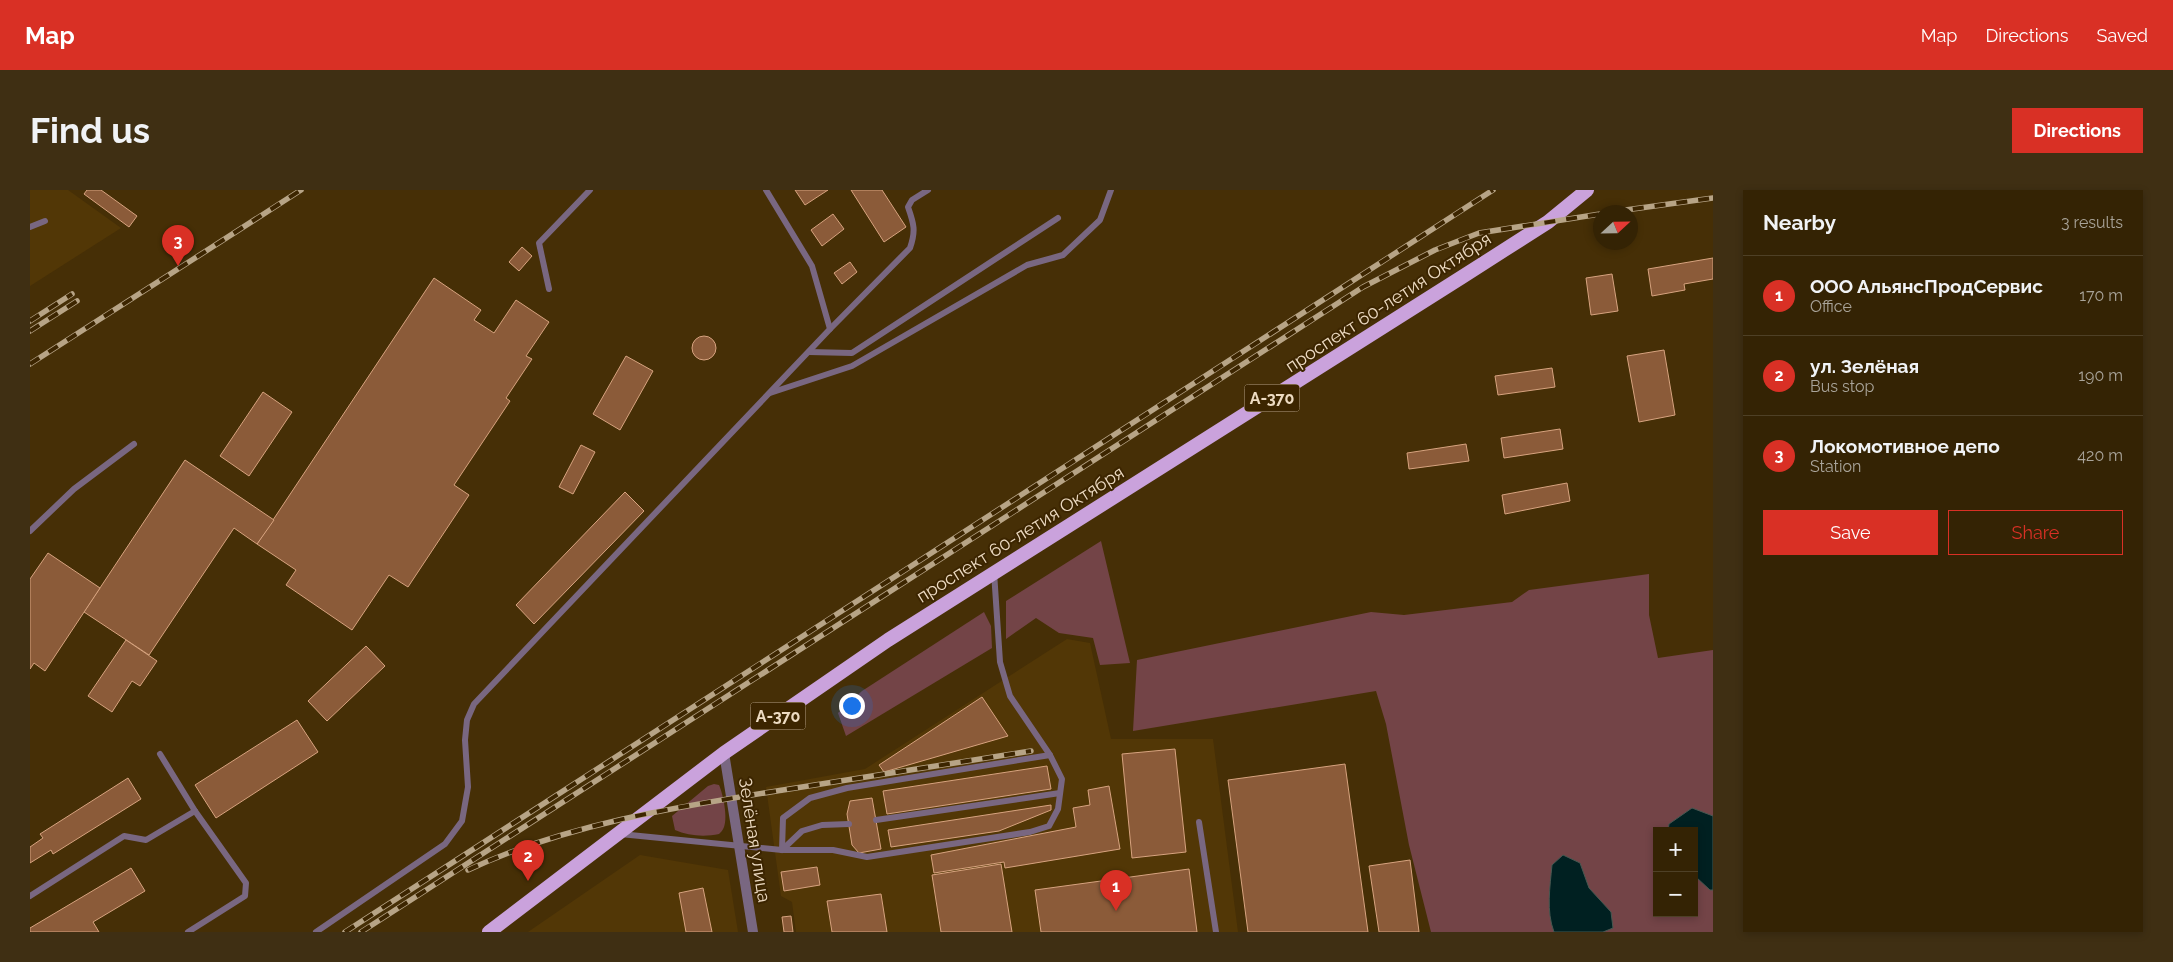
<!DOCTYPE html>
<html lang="en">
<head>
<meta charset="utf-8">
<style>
	:root { --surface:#342304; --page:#3f2f13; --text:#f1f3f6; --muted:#a9a49a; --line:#4e4026; --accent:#d93025 }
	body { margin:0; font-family:Raleway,sans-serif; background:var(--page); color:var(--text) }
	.controls { position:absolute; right:15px; bottom:15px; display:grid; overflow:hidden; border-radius:0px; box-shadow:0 2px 8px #0003 }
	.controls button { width:45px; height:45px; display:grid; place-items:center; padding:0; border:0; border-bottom:1px solid var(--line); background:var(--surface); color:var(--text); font:25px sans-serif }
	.compass { position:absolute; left:1563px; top:15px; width:45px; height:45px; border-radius:50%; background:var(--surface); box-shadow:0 2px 8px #0003; rotate:68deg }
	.you { position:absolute; left:821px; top:515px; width:18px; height:18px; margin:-12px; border:4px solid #fff; border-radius:50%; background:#1a73e8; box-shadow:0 0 0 8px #1a73e833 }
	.badge { display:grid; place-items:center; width:32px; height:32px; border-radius:50%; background:var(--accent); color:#fff; font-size:16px; font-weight:700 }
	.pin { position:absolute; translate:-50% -41px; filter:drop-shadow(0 1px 2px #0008) }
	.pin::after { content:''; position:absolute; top:26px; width:18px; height:15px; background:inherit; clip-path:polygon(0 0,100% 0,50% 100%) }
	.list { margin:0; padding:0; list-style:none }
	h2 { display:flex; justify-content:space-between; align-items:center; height:65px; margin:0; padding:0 20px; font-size:21px }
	h2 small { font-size:16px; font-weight:400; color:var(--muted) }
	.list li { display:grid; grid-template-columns:32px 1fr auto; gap:15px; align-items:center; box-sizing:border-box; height:80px; padding:0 20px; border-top:1px solid var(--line) }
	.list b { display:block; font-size:19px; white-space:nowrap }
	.list p { margin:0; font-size:16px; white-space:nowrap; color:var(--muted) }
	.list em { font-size:16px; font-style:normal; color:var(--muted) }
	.actions { display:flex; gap:10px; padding:15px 20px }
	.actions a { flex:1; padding:11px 0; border:1px solid var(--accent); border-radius:0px; text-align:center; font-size:18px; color:var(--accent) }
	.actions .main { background:var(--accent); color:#fff }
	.map { position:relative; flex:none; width:1683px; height:742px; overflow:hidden; border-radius:0px }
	header { display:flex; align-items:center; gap:30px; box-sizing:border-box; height:70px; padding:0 25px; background:var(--accent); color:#fff }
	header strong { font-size:24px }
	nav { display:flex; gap:28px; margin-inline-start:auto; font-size:18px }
	.intro { display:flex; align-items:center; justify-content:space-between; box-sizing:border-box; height:120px; padding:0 30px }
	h1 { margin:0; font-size:35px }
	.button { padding:12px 22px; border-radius:0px; background:var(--accent); color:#fff; font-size:18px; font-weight:700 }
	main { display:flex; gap:30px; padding:0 30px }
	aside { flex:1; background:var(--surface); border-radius:0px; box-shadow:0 2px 8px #0003 }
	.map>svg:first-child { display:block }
	.built { fill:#523706 }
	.green { fill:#734447; fill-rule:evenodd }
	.water { fill:#002021; stroke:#475851 }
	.building { fill:#8b5b39; stroke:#d7a37f }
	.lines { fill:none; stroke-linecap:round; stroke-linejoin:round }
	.service { stroke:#796781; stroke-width:6 }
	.minor { stroke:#796781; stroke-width:10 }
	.trunk { stroke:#caa2dc; stroke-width:14 }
	.rail-casing { stroke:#b7a486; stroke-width:5.5 }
	.rail { stroke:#3c2500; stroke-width:4; stroke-dasharray:11; stroke-linecap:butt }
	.labels { text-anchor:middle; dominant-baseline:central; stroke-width:4; stroke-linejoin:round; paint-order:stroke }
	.shield { fill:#3c2500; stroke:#b8a488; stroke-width:1 }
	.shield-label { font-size:16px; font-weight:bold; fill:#eddbc2 }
	.street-label { font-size:18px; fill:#eddbc2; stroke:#3c2500 }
</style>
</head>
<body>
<header>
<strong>Map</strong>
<nav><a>Map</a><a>Directions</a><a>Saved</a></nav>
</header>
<div class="intro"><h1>Find us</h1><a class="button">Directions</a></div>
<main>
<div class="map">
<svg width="1683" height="742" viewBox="0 0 1683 742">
	<rect width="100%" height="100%" fill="#462f06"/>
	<g class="built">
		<path d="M0,0H38L91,38L0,96Z"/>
		<path d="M1037,449L1060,453L1081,549H1183L1208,742H766L762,712L751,706L736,597L835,579Z"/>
		<path d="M610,665L698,680L708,742H498Z"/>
	</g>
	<g class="green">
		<path d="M1071,351L1100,473L1070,475L1063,448L1029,443L1006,428L976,449V411Z"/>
		<path d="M1619,384V425L1628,468L1683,460V742H1401L1379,655L1356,534L1346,501L1103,541L1107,470L1341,422L1374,425L1482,412L1499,400ZM1627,641H1664V723H1627Z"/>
		<path d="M954,422L961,436L962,458L816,546L808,523L832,501Z"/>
		<path d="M684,594L689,595C693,604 698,627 694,637C693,640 691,642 689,644C675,647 658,646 645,640L642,626L678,596Z"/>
	</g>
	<g class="water">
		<path d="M1662,618L1683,626V700H1680L1666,687V705H1664V641H1638L1639,634Z"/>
		<path d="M1533,665L1550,673L1559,698L1581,722L1583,738L1573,742H1524C1516,721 1520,697 1522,675Z"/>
	</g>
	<g class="building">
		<path d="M57,0H71L107,26L99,37L54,4Z"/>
		<path d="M765,0H798L775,15Z"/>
		<path d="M821,0H852L876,37L854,52Z"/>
		<path d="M803,24L814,39L792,56L781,40Z"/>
		<path d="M492,57L502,66L489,81L479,72Z"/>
		<path d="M1683,68V89L1654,94L1655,100L1622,106L1618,79Z"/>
		<path d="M820,72L827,82L812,94L804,83Z"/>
		<path d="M1582,84L1588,121L1561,125L1556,88Z"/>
		<path d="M404,88L451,120L444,130L464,143L486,110L519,132L496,166L502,169L476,208L480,211L424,295L439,305L378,397L359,385L322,440L256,395L266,380L227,354Z"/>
		<circle cx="674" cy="158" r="12"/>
		<path d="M1634,160L1645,225L1609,232L1597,166Z"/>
		<path d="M596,166L623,181L590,240L563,224Z"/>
		<path d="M1522,178L1525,197L1468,205L1465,186Z"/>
		<path d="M233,202L262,222L219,286L190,266Z"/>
		<path d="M1530,239L1533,259L1474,268L1471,248Z"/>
		<path d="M1436,254L1439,271L1379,279L1377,263Z"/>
		<path d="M551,255L565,262L543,304L529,297Z"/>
		<path d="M155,270L244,330L227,354L204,338L119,465L54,422Z"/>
		<path d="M1537,293L1540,311L1475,324L1472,305Z"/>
		<path d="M595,302L614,321L504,434L486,415Z"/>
		<path d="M18,363L70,398L15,481L4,473L0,479V389Z"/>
		<path d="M96,450L127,471L110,496L102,491L82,522L58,506Z"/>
		<path d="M336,456L355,476L297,531L278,511Z"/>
		<path d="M952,507L978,546L854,582L849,575Z"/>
		<path d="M267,530L288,562L186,628L165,595Z"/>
		<path d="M1145,559L1156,662L1102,668L1092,564Z"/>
		<path d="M1315,574L1338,742H1218L1198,590Z"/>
		<path d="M1017,576L1021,599L857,624L853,601Z"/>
		<path d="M98,588L111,609L23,664L21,660L0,673V657L13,648L10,644Z"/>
		<path d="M1079,596L1090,659L975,678L974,672L904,683L901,665L1046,637L1043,618L1060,615L1058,600Z"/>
		<path d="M842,608L851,659L829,663L822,655L817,624L820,611Z"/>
		<path d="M1021,615V620L969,641L861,657L858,640Z"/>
		<path d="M1380,670L1389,742H1349L1339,676Z"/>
		<path d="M971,674L982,742H911L902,685Z"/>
		<path d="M787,677L790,695L754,701L751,682Z"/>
		<path d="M101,678L115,701L63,732L69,742H0V738Z"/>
		<path d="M1159,679L1167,742H1011L1005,700Z"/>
		<path d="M673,698L682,742H656L649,703Z"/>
		<path d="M851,704L857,742H802L797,711Z"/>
		<path d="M761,726L763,742H754L752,727Z"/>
	</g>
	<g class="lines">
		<g class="service">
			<path d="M0,37L15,31"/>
			<path d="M519,99L509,53L560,0"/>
			<path d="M800,139L880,58C886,41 884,34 878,17L882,10L898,0"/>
			<path d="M779,162L822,163L1028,28"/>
			<path d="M740,203L822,176L997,75L1033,65L1070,30L1081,0"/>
			<path d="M0,341L44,299L104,254"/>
			<path d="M130,564L165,621L216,693L215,706L158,742"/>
			<path d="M846,630L1030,603"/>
			<path d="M1169,632L1186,742"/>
			<path d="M590,644L752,660H803L837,667L1000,642L1019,636L1028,619L1032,589L1020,565L980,506L970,472L964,382"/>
			<path d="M752,660L753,628L780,608L817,598L1020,565"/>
			<path d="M752,660L772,641L792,635L819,634"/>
			<path d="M0,706L94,646L116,650L165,621"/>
			<path d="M286,742L415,654L432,631L438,597L435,550L437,530L444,514L800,139L782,76L736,0"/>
		</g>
		<path class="minor" d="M694,563L723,742"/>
		<path class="trunk" d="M459,742L694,563L858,450L1432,87L1518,32L1557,0"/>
		<g class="rail-casing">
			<g id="rail">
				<path d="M1581,22L1683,8"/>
				<path d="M0,131L42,104"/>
				<path d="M0,141L47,111"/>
				<path d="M0,174L271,0"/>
				<path d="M438,680C537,634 646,617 753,600C836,587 918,574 1001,561"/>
				<path d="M315,742L1463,0"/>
				<path d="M331,742L1333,97L1405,60L1449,43L1570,24"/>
			</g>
		</g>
		<use href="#rail" class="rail"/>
	</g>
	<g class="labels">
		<g class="shield">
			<rect x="1214.5" y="194.5" width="55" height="27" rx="4"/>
			<rect x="720.5" y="512.5" width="55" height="27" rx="4"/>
		</g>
		<g class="shield-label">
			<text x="1242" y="208">А-370</text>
			<text x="748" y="526">А-370</text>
		</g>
		<g class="street-label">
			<text transform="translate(1358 112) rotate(-33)">проспект 60-летия Октября</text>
			<text transform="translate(990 344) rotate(-32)">проспект 60-летия Октября</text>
			<text transform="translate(725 650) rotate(81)">Зелёная улица</text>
		</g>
	</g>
</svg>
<div class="controls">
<button>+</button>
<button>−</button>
</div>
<svg class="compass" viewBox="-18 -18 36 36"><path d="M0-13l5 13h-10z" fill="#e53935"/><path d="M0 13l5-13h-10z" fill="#a9a49a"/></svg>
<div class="you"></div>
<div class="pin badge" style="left:1086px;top:721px">1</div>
<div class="pin badge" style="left:498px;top:691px">2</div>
<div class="pin badge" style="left:148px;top:76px">3</div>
</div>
<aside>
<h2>Nearby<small>3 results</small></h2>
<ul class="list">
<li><span class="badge">1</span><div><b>ООО АльянсПродСервис</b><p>Office</p></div><em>170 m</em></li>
<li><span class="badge">2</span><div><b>ул. Зелёная</b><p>Bus stop</p></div><em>190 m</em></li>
<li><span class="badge">3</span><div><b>Локомотивное депо</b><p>Station</p></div><em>420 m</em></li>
</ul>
<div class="actions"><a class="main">Save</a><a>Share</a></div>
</aside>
</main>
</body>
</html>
